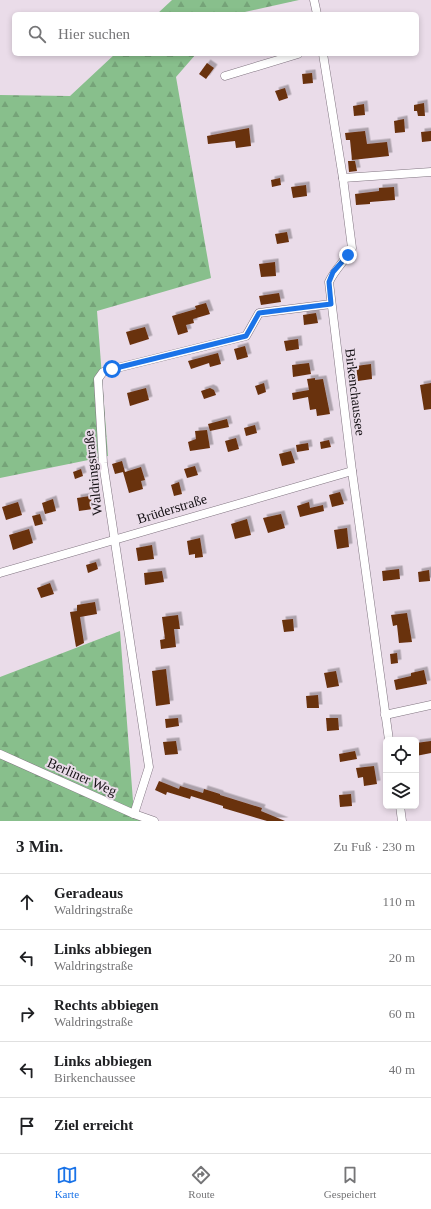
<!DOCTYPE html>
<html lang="de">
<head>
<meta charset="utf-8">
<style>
	:root { --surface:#fff; --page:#f2f2f2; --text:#202124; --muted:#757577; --line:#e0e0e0; --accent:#1a73e8 }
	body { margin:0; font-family:"Times New Roman",serif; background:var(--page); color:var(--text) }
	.controls { position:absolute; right:12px; bottom:12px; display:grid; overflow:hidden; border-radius:6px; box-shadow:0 2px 6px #0003 }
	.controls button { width:36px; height:36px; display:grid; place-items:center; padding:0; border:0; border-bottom:1px solid var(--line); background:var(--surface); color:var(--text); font:20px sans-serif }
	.stop { position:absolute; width:12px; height:12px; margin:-9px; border:3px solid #1a73e8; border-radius:50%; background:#fff }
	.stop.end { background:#1a73e8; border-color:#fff; box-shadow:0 1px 4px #0008 }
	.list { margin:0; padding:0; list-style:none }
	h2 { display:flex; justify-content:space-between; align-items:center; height:52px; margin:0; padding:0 16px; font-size:17px }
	h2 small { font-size:13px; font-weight:400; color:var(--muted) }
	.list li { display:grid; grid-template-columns:26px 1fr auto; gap:12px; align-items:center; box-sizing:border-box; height:56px; padding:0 16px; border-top:1px solid var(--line) }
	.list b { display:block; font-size:15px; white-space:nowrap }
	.list p { margin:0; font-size:13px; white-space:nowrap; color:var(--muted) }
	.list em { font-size:13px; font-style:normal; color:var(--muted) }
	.icon { flex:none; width:22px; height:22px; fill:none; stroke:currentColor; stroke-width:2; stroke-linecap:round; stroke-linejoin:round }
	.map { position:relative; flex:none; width:431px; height:821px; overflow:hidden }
	.search { position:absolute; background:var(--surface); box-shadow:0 2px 6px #0003; left:12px; right:12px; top:12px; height:44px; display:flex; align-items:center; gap:10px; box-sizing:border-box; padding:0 14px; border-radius:6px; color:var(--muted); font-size:15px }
	.sheet { height:332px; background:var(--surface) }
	nav { display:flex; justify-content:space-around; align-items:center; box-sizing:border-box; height:56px; border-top:1px solid var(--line); background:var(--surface); font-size:11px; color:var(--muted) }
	nav a { display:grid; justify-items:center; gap:2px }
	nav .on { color:var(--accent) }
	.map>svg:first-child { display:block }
	.forest { fill:url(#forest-firs) }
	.building { fill:#693011; filter:url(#shadow) }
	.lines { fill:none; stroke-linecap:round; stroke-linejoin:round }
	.street-casing { stroke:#807480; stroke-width:9 }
	.street { stroke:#fff; stroke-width:8 }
	.route { stroke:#1a73e8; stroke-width:5 }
	.labels { text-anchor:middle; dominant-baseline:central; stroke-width:4; stroke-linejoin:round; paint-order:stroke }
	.street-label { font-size:14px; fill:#161216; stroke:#eadce9 }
</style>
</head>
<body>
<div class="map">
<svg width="431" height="821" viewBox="0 0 431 821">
	<defs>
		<pattern id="forest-firs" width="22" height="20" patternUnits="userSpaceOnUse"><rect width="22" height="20" fill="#88bf8c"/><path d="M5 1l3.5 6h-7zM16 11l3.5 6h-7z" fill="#75a378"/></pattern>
		<filter id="shadow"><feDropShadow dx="3.5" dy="-3.5" stdDeviation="0" flood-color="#0004"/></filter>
	</defs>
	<rect width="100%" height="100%" fill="#eadce9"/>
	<g class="forest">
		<path d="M172,0H299L236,14H157Z"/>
		<path d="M115,54H196L176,77L211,278L97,311L108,456L0,478V95L70,96Z"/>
		<path d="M120,631L134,814L153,821H0V677Z"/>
	</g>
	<g class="building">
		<path d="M207,63L214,68L206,79L199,74Z"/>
		<path d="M312,73L313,83L303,84L302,74Z"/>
		<path d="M285,88L288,98L279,101L275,91Z"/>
		<path d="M424,103L425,116H418L417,111H414V105Z"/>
		<path d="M364,104L365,115L354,116L353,106Z"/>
		<path d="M404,119L405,132L395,133L394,121Z"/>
		<path d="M249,128L251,146L236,148L235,141L208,144L207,136Z"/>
		<path d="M365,131L367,144L387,142L389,156L352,160L350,140H346L345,133Z"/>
		<path d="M431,131V141L422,142L421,132Z"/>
		<path d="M348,161H355L357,171L349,172Z"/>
		<path d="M280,178L281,185L272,187L271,180Z"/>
		<path d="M306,185L307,196L293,198L291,187Z"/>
		<path d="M394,187L395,200L370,202V204L356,205L355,194L379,191V188Z"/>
		<path d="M287,232L289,242L277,244L275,234Z"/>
		<path d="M275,262L276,276L261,277L259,264Z"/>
		<path d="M279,293L281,302L261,305L259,296Z"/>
		<path d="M206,303L210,314L193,319L194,323L186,325L188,332L178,335L172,316L196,309L195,306Z"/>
		<path d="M316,313L318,323L304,325L303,315Z"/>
		<path d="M145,327L149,339L130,345L126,332Z"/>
		<path d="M298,339L299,349L286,351L284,341Z"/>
		<path d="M245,346L248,357L237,360L234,349Z"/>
		<path d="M218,353L221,364L210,367L209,363L191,369L188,361Z"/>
		<path d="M309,363L311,374L293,377L292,365Z"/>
		<path d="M371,364L372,379L358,381L356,366Z"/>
		<path d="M315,378V380L323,379L330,414L317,416L316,409L310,410L308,397L293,400L292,393L309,390L307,379Z"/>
		<path d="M264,383L266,392L258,395L255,386Z"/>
		<path d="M431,383V409L424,410L420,385Z"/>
		<path d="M146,388L149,400L130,406L127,393Z"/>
		<path d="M210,388L214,390L216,395L204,399L201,391Z"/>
		<path d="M227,419L229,427L210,431L208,424Z"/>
		<path d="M255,425L257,433L246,436L244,428Z"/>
		<path d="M207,430L210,448L190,451L188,442L196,439L195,431Z"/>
		<path d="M236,438L239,449L228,452L225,441Z"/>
		<path d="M329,440L331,447L321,449L320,442Z"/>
		<path d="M308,443L309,450L297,452L296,445Z"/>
		<path d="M291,451L295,463L282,466L279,454Z"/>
		<path d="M122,461L125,472L141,467L145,480L141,481L143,489L129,493L123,472L115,474L112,464Z"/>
		<path d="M195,466L198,475L187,478L184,469Z"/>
		<path d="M81,469L83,476L75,479L73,472Z"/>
		<path d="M179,482L182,494L174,496L171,485Z"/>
		<path d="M340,492L344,504L332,507L329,495Z"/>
		<path d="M90,496L93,509L79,511L77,498Z"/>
		<path d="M53,499L56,511L45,514L42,503Z"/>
		<path d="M18,502L22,515L6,520L2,507Z"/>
		<path d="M309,502L310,508L323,505L324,511L300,517L297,506Z"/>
		<path d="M40,514L43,524L35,526L32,516Z"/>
		<path d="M281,514L285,528L268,533L263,518Z"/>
		<path d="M247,519L251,535L235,539L231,524Z"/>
		<path d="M347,528L349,547L337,549L334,530Z"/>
		<path d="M29,529L33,543L13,550L9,535Z"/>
		<path d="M200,538L203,557L195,558V554L189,555L187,541Z"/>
		<path d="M152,545L154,559L138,561L136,548Z"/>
		<path d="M96,562L98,569L88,573L86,565Z"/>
		<path d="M399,569L400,579L383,581L382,571Z"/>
		<path d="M429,570L430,581L419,582L418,572Z"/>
		<path d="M162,571L164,582L145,585L144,573Z"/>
		<path d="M50,583L54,594L41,598L37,588Z"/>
		<path d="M95,602L97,614L80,617L84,643L76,647L70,612L77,611V605Z"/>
		<path d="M407,613L412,642L399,643L397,625L393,626L391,615Z"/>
		<path d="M178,615L180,629H174L176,647L161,649L160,640L165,639L162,617Z"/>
		<path d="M293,619L294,631L284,632L282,620Z"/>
		<path d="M397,653L398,663L391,664L390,654Z"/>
		<path d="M166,669L170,704L156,706L152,671Z"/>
		<path d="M424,670L427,684L396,690L394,680L411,676V673Z"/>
		<path d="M336,671L339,686L327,688L324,673Z"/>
		<path d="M318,695L319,708H307L306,696Z"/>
		<path d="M178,718L179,726L166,728L165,719Z"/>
		<path d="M326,718H338L339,730L327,731Z"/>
		<path d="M176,741L178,754L165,755L163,742Z"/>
		<path d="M431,741V753L416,756V743Z"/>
		<path d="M355,751L357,759L340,762L339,754Z"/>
		<path d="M374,766L377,784L364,786L363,777L358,778L356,768Z"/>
		<path d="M159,781L179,789L180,786L203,793L204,789L220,794V795L262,808L261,811L285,821H267L223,808V806L191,796L190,799L167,792L166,795L155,790Z"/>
		<path d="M351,794L352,806L340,807L339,795Z"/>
	</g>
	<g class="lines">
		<g class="street-casing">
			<g id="street">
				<path d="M314,0L317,14"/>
				<path d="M323,54L343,178L352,248C346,260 335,269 329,282L352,471L389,740"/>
				<path d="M225,76L298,54"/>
				<path d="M343,178L431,172"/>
				<path d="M0,573L352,471"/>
				<path d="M385,715L431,705"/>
				<path d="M0,754L134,814L154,821"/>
				<path d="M400,806L402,821"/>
				<path d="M134,814L149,767L103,463L98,379L103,372L113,369L246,336L259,313L331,304"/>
			</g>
		</g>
		<use href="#street" class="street"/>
	</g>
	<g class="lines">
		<path class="route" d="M112,369L246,336L259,313L331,304L329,282L333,272L348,255"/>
	</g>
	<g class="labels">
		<g class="street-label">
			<text transform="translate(355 392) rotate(83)">Birkenchaussee</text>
			<text transform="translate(93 473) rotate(-96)">Waldringstraße</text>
			<text transform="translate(172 509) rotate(-17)">Brüderstraße</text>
			<text transform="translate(82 777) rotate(24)">Berliner Weg</text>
		</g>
	</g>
</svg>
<div class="controls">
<button><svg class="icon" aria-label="locate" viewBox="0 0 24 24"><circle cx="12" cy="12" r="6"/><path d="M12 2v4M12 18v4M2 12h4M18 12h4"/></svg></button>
<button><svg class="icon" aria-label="layers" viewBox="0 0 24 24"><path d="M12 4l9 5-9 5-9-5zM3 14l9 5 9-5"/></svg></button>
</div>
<div class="stop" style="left:112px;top:369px"></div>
<div class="stop end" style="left:348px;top:255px"></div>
<div class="search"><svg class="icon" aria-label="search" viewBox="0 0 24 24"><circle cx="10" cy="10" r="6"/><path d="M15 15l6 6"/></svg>Hier suchen</div>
</div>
<section class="sheet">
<h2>3 Min.<small>Zu Fuß · 230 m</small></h2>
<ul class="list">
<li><svg class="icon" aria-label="ahead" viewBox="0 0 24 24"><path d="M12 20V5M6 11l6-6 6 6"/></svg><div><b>Geradeaus</b><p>Waldringstraße</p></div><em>110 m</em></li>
<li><svg class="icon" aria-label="left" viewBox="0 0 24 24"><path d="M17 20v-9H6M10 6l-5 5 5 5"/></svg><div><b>Links abbiegen</b><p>Waldringstraße</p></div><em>20 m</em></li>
<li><svg class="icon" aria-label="right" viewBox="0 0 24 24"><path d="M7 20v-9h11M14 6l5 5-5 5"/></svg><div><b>Rechts abbiegen</b><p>Waldringstraße</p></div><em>60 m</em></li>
<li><svg class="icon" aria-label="left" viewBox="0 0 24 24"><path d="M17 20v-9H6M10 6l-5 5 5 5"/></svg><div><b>Links abbiegen</b><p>Birkenchaussee</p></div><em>40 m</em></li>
<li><svg class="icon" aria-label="arrive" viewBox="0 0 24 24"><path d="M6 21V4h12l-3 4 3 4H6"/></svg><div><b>Ziel erreicht</b></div></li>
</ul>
</section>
<nav>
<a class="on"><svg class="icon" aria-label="map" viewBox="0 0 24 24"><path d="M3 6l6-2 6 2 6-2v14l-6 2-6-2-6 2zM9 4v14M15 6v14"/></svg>Karte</a>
<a><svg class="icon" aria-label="directions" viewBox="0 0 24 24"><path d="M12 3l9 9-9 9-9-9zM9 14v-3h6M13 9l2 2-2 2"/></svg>Route</a>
<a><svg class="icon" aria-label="saved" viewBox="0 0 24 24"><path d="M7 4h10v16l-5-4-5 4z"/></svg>Gespeichert</a>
</nav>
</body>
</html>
